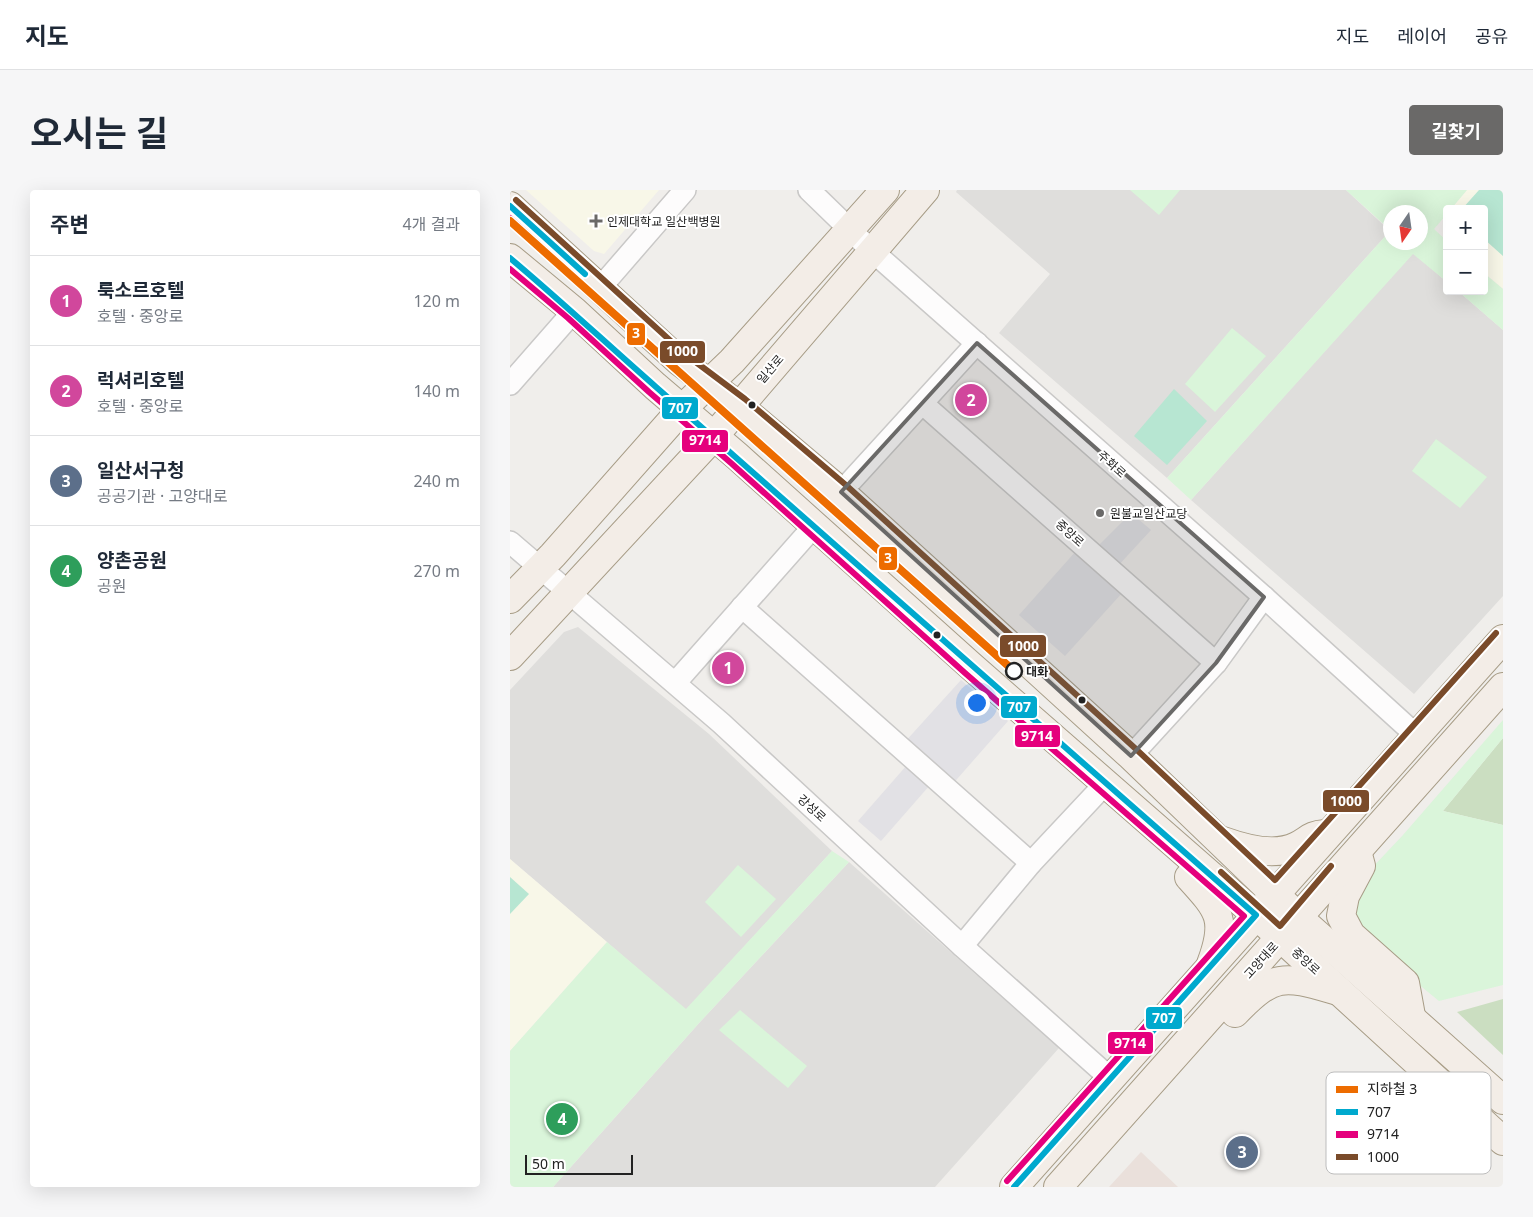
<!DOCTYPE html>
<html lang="ko">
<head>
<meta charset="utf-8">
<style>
	:root { --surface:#fff; --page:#f6f6f7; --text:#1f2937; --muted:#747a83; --line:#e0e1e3; --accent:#6a6968 }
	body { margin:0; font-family:"Noto Sans","Noto Sans KR",sans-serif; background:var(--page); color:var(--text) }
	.controls { position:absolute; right:15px; top:15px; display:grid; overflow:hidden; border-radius:5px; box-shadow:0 5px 20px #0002 }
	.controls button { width:45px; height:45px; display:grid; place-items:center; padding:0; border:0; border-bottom:1px solid var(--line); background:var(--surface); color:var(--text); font:25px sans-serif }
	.compass { position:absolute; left:873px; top:15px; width:45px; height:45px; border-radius:50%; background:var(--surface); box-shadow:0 5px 20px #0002; rotate:193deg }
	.scale { position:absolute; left:15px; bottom:12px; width:108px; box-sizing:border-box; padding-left:5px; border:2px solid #222; border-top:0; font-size:14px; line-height:18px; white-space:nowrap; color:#222; -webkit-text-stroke:4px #fff; paint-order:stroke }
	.you { position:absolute; left:466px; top:512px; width:18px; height:18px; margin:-12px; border:4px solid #fff; border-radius:50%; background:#1a73e8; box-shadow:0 0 0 8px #1a73e833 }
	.badge { display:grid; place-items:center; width:32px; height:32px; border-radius:50%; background:var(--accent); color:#fff; font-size:16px; font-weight:700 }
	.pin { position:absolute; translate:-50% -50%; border:2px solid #fff; box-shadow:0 1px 5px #0006 }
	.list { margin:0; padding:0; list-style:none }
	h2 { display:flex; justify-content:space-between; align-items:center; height:65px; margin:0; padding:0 20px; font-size:21px }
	h2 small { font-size:16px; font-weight:400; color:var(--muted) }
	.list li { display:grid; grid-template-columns:32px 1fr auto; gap:15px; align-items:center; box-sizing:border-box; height:90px; padding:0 20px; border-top:1px solid var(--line) }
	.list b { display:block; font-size:19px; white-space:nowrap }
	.list p { margin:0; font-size:16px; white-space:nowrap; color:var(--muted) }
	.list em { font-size:16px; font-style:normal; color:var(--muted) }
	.map { position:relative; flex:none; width:993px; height:997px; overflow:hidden; border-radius:5px }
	header { display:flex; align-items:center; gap:30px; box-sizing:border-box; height:70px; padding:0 25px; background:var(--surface); border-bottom:1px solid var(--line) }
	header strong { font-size:24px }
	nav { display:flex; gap:28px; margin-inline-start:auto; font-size:18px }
	.intro { display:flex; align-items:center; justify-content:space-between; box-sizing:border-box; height:120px; padding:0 30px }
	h1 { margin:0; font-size:35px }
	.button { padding:12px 22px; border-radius:5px; background:var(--accent); color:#fff; font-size:18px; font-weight:700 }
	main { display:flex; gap:30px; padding:0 30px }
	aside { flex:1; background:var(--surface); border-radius:5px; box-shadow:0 5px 20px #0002 }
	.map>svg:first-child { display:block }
	.residential { fill:#dfdedc }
	.education { fill:#f8f7e8 }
	.military { fill:#eae0db }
	.forest { fill:#cbdec1 }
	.park { fill:#daf5da }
	.pitch { fill:#b7e6d2 }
	.plaza { fill:#e2e1e5 }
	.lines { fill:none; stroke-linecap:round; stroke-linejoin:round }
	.minor-casing { stroke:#c9c8c7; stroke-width:24 }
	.major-casing { stroke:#a79c86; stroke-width:30 }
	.minor { stroke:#fdfcfc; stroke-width:21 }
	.major { stroke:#f3ede7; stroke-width:28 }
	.bus-1-casing { stroke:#fff; stroke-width:10 }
	.bus-2-casing { stroke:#fff; stroke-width:10 }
	.bus-3-casing { stroke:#fff; stroke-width:10 }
	.bus-1 { stroke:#00a9ce; stroke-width:6 }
	.bus-2 { stroke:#e5007d; stroke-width:6 }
	.bus-3 { stroke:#7a4b2a; stroke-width:6 }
	.metro-1-casing { stroke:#fff; stroke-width:11 }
	.metro-1 { stroke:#ed6c00; stroke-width:8 }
	.marked { fill:#6a6968; fill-opacity:0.2; stroke:#6a6968; stroke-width:4; stroke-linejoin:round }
	.poi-dot { fill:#6a6968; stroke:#fff; stroke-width:2 }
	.bus-dot { fill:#222; stroke:#fff; stroke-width:2 }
	.stop-dot { fill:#fff; stroke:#222; stroke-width:2.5 }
	.labels { text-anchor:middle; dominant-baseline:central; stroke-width:4; stroke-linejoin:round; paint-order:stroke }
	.poi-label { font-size:12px; fill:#222; stroke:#fff; text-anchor:start }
	.street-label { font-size:12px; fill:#222; stroke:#fff }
	.stop-label { font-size:12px; font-weight:bold; fill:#222; stroke:#fff; text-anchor:start }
	.key { fill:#fff; stroke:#bdbdbd; stroke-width:1 }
	.key-label { font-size:14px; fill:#222 }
	.line-badge { stroke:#fff; stroke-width:2 }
	.badge-label { font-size:14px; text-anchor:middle; font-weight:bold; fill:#fff }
</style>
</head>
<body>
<header>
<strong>지도</strong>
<nav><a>지도</a><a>레이어</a><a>공유</a></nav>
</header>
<div class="intro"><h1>오시는 길</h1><a class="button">길찾기</a></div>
<main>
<aside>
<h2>주변<small>4개 결과</small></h2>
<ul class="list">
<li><span class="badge" style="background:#d1479c">1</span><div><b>룩소르호텔</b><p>호텔 · 중앙로</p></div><em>120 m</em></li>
<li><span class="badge" style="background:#d1479c">2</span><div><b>럭셔리호텔</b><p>호텔 · 중앙로</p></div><em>140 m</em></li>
<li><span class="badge" style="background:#5c6f8a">3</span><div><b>일산서구청</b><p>공공기관 · 고양대로</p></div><em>240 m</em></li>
<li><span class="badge" style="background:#2e9e5b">4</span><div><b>양촌공원</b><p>공원</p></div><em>270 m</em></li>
</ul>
</aside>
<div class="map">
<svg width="993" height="997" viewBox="0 0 993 997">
	<rect width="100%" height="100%" fill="#f0eeeb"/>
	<g class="residential">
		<path d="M447,0H836L880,41L657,288L489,143L540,84L446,2Z"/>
		<path d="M903,63L937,92V101H948L993,140V406L904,504L681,310Z"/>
		<path d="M68,437L199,544L322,661L176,820L0,669V500L54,442Z"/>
		<path d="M339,672L549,858L425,997H43L190,832Z"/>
	</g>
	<g class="education">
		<path d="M16,0H149L94,64L84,61Z"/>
		<path d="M957,0H993V99L974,83V19H941Z"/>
		<path d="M0,669L97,752L0,861Z"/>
	</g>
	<path class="military" d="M631,962L668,997H599Z"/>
	<g class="forest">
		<path d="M993,548V635L933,621Z"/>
		<path d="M993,809V865L947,822Z"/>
	</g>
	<g class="park">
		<path d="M620,0H670L649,25Z"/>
		<path d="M836,0H957L941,19H937V24L924,39L937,51V92L903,64L681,310L657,288L880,41L881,52H911V22H881L880,40Z"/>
		<path d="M974,83L993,99V140L948,101H974Z"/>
		<path d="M722,138L756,166L705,222L675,194Z"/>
		<path d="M926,249L977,287L950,318L902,281Z"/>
		<path d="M993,530V548L933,621L993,635V795L929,811L841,739L842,699L893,645Z"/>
		<path d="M322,661L339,672L190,832L43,997H0V861L97,752L176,819Z"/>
		<path d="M228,675L266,709L231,747L195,712Z"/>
		<path d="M230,820L297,876L278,898L209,840Z"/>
	</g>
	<g class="pitch">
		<path d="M969,0H993V66L974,49V19H952Z"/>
		<path d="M664,199L697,231L657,275L624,246Z"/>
		<path d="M0,687L19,704L0,724Z"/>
	</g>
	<g class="plaza">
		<path d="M621,323L641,340L606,378L622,392L555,466L509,425L575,351L585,359Z"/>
		<path d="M451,490L498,531L433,605L420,595L371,651L348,631L397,575L384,564Z"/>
	</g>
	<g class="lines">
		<g class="minor-casing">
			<g id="minor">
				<path d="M299,0L361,60L754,407L907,546"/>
				<path d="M90,98L175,0"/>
				<path d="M0,194L64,121"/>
				<path d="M413,214L706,473"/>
				<path d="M331,302L467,153"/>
				<path d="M0,352L211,533L452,756L601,889"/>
				<path d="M232,417L521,673"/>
				<path d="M166,492L304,336"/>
				<path d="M621,566L706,473L754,407"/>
				<path d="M452,756L521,673L595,594"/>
			</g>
		</g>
		<g class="major-casing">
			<g id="major">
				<path d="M0,16L169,171L229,216L331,302L621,566L800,738L993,910"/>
				<path d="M0,68L64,121L145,196L227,266L461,476L746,725L993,951"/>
				<path d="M0,409L43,365L172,219L222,171L375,0"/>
				<path d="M0,466L204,246L415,0"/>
				<path d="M713,651C735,659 765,667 787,656C799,650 800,645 815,644"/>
				<path d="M848,665L851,676L835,706L831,726L841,745L895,793L901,826"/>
				<path d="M679,687C709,720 718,729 701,774"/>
				<path d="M725,823C765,781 775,786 828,801"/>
				<path d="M504,997L993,449"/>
				<path d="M548,997L993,497"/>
			</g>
		</g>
		<use href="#minor" class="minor"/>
		<use href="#major" class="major"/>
		<g class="bus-1-casing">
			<g id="bus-1">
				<path d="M0,16L75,84"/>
				<path d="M0,68C50,110 97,154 146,197C346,373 545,550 746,725L504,997"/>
			</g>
		</g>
		<g class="bus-2-casing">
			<g id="bus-2">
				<path d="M0,28L69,90"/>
				<path d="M0,79L58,128L139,202L221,273L455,483L734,726L497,991"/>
			</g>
		</g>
		<g class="bus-3-casing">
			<g id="bus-3">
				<path d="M6,10L175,164L235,209L337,296L627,560L765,690L986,443"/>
				<path d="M711,682L770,736L821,676"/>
			</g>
		</g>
		<use href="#bus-1" class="bus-1"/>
		<use href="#bus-2" class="bus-2"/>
		<use href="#bus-3" class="bus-3"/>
		<g class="metro-1-casing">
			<path id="metro-1" d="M0,31L504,481"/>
		</g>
		<use href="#metro-1" class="metro-1"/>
	</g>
	<path class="marked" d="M467,153L754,407L706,473L621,566L331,302Z"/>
	<g class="poi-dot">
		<path d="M83.5 23.5h5v5h5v5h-5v5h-5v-5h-5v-5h5z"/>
		<circle cx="590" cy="323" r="5"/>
	</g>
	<g class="bus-dot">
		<circle cx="242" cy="215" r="4.5"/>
		<circle cx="427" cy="445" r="4.5"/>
		<circle cx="572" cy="510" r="4.5"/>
	</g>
	<circle class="stop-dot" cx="504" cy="481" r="8"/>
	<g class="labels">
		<g class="poi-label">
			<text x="97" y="31">인제대학교 일산백병원</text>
			<text x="600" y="323">원불교일산교당</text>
		</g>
		<g class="street-label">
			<text transform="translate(260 179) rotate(-49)">일산로</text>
			<text transform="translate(602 274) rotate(42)">주화로</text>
			<text transform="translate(560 343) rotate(42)">중앙로</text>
			<text transform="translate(302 618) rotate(43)">강성로</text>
			<text transform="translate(751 770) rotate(-48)">고양대로</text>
			<text transform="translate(796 771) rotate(42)">중앙로</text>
		</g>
		<g class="stop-label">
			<text x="516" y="481">대화</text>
		</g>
	</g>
	<rect x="816" y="882" width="165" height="102" rx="8" class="key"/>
	<rect x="826" y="896" width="22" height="7" fill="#ed6c00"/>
	<rect x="826" y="919" width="22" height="6" fill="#00a9ce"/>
	<rect x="826" y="941" width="22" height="7" fill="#e5007d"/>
	<rect x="826" y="964" width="22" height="6" fill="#7a4b2a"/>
	<g class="key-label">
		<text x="857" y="904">지하철 3</text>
		<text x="857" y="927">707</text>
		<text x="857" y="949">9714</text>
		<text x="857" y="972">1000</text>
	</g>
	<g class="line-badge">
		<rect x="116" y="132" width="20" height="24" rx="5" fill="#ed6c00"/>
		<rect x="149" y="150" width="47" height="24" rx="5" fill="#7a4b2a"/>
		<rect x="151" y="206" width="38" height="24" rx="5" fill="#00a9ce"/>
		<rect x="171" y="239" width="48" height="24" rx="5" fill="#e5007d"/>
		<rect x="368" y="356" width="20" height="25" rx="5" fill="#ed6c00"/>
		<rect x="489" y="444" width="48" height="24" rx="5" fill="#7a4b2a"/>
		<rect x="490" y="505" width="38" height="24" rx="5" fill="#00a9ce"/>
		<rect x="504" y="534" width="47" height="24" rx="5" fill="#e5007d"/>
		<rect x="812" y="599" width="48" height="24" rx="5" fill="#7a4b2a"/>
		<rect x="635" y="816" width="38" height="24" rx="5" fill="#00a9ce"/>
		<rect x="597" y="841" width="47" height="24" rx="5" fill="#e5007d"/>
	</g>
	<g class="badge-label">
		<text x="126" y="148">3</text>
		<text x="172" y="166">1000</text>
		<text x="170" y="223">707</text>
		<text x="195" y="255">9714</text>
		<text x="378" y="373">3</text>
		<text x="513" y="461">1000</text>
		<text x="509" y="522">707</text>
		<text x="527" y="551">9714</text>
		<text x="836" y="616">1000</text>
		<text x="654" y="833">707</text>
		<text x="620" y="858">9714</text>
	</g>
</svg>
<div class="controls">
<button>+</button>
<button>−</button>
</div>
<svg class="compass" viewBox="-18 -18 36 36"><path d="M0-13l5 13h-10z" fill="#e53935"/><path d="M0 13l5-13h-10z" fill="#747a83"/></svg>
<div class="scale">50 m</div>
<div class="you"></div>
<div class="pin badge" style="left:218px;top:478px;background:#d1479c">1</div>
<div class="pin badge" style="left:461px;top:210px;background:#d1479c">2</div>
<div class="pin badge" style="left:732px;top:962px;background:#5c6f8a">3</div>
<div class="pin badge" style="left:52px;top:929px;background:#2e9e5b">4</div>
</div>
</main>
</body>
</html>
